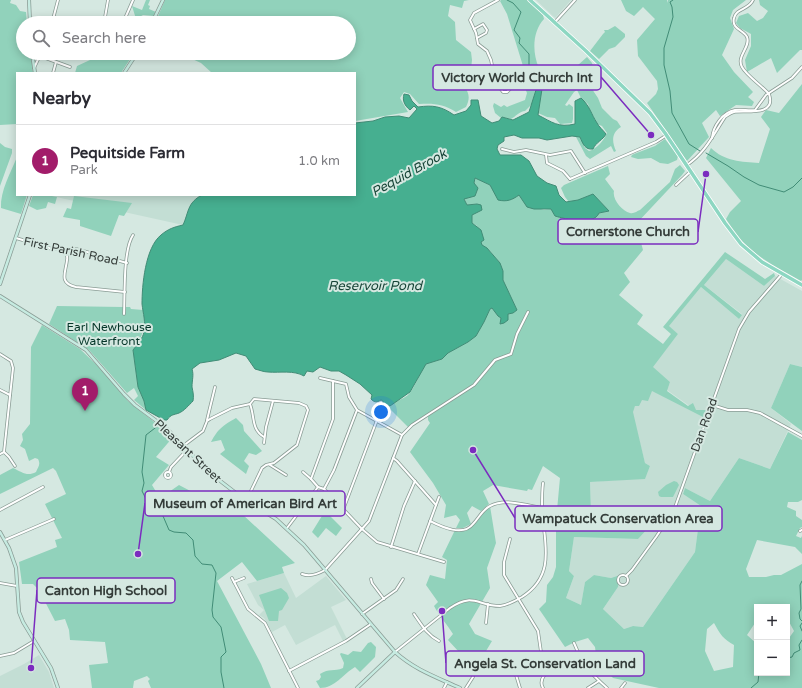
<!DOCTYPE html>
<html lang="en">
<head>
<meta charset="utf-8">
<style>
	:root { --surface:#fff; --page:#f2f2f3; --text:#2b2b33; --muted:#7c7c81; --line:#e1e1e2; --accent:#a21c6a }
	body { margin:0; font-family:"Varela Round",sans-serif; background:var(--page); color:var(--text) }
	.controls { position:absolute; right:12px; bottom:12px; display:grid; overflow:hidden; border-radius:0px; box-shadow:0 2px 10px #0003 }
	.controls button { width:36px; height:36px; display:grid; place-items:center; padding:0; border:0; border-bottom:1px solid var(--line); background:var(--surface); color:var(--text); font:20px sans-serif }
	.you { position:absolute; left:381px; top:412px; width:14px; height:14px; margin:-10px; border:3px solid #fff; border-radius:50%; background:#1a73e8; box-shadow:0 0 0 6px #1a73e833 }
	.badge { display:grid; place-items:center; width:26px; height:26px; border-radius:50%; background:var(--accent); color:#fff; font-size:13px; font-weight:700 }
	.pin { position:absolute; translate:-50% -33px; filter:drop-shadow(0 1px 2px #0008) }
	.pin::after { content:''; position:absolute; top:21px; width:14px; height:12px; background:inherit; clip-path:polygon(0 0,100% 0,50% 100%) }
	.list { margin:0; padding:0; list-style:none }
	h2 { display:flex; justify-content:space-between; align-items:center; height:52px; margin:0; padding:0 16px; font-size:17px }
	h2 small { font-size:13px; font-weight:400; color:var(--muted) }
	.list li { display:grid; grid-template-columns:26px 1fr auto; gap:12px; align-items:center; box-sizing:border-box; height:72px; padding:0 16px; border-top:1px solid var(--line) }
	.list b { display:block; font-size:15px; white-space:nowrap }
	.list p { margin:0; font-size:13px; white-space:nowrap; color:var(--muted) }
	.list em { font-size:13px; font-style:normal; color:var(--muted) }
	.icon { flex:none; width:22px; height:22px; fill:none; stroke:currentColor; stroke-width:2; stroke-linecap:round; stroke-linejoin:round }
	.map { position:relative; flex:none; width:802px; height:688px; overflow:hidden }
	.search { position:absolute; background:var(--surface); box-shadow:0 2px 10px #0003; left:16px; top:16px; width:340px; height:44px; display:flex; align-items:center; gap:10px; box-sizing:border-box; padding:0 14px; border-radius:22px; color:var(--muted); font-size:15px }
	.panel { position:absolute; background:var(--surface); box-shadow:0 2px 10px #0003; left:16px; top:72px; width:340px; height:124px; border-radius:0px }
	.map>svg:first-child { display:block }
	.built { fill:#c3ded4 }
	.green { fill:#91d2bb; fill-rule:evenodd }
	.water { fill:#46af90; stroke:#418c76 }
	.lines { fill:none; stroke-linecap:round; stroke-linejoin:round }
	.stream { stroke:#418c76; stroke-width:1 }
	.street-casing { stroke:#8a9c95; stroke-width:3.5 }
	.secondary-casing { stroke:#8a9c95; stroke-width:4 }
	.primary-casing { stroke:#fff; stroke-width:5 }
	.street { stroke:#fff; stroke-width:2 }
	.secondary { stroke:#c6ebe1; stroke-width:2.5 }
	.primary { stroke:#8dd7c2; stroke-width:3.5 }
	.labels { text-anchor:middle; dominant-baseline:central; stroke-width:4; stroke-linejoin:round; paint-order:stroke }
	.street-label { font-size:12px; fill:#343c39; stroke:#d5e8e1 }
	.park-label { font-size:12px; fill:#06372a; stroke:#d5e8e1 }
	.water-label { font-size:13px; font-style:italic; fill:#184538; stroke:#d5e8e1 }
	.leader { fill:none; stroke:#7b2cbf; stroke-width:1.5 }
	.callout-dot { fill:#7b2cbf; stroke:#d5e8e1; stroke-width:1.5 }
	.callout { fill:#d5e8e1; stroke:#7b2cbf; stroke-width:1.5 }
	.callout-label { font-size:13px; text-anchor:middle; font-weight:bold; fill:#343c39 }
</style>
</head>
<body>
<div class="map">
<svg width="802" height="688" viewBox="0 0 802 688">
	<rect width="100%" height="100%" fill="#d5e8e1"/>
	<g class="built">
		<path d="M536,0H571L555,18Z"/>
		<path d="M47,195H202L192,203L189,208L186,220L183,225Z"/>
		<path d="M726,259L764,286L775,276L802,291V367L790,364L771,408L791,424L770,469L739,458L710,501L685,488L683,494L701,506L695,552L643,627L633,626L624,629L603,609L618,587L620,575L611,578L594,575L585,582L581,605L566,598L574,576L569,571L574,537L638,539L649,514L591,513L590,482L645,478L650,466L645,463L632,412L635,406L652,390L705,417L667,390L670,382L652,367L678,334L668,326L701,287L739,319L742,314L704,285Z"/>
		<path d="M284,573L296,598L326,576L346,600L331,607L347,639L343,641L335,625L296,645L285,625L272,632L264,618L259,615L264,610L258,605L247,584Z"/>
		<path d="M39,655L49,672L54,688H0V676L24,664Z"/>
	</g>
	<g class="green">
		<path d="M0,0H11L10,3L16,5L20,11L26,12L27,23H23V53H31L33,73H17V124L0,125Z"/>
		<path d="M146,0H150L148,5L150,6L149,9L156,12L154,16L143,15L136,19L132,6L142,10Z"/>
		<path d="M165,0H469L464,1L462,8L450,5L448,16L455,22L456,40L471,52L472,60L470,78L468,80L457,77C465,88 473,93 466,107L456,112C443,104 434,103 419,104L410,94L404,92L400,98L408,112L355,121V73H212L201,63L190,58L187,53H349V23H155Z"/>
		<path d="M501,0H527L543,15L544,19C528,36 533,70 551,84L559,82L587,57L592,63L595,73L591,77L589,83L592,89L598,98L602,108L613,119L617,121L621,127C611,133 612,142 616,151L614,152L611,146L590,159L586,156L576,137H580L585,148L589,151C597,149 604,140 607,133L602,126L597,124L590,111L588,104L581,98L577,90L574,92L565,105L567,106L569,104L573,107V119L572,123L560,124L555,118L547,117L538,113L542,89L536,91L532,104L525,111C520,111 515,117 511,119L502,117L501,118L495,113L493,106L494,103L501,107L504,105L507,107L525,100L527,93L519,73L523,66L507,14L500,1Z"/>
		<path d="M621,0H667V3L668,0H746L733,10L730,18L734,29L722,55L734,72L753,92L748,97L754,102L752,106L736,105L720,116L716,110L702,123L709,137L687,161L647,103L656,94L658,89L657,81L638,56L637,40L655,19L643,7L634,16L626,11Z"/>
		<path d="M759,0H802V50H800L777,73L771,58L747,72L745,60L751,46V34L740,28L736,23L739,16L748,13L757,21L763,18L768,11L760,5Z"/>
		<path d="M615,26L625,34V37L615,47L609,49L599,59L590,51L603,34L605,32L604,30H608Z"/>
		<path d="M86,53H134L121,73H75L77,66L90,60Z"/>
		<path d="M802,84V280L801,281C782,270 761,260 745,244C738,237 732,228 726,219L730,212L741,201L706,158L711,148C724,161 742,162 759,163L770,129L761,117L766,110L779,113Z"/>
		<path d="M665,139L678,156L677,160L668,164L660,163L651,158L638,159L631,157L632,155L634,154L655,146Z"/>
		<path d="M0,143L5,147L12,149V153L0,186Z"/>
		<path d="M17,157V195H27L21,214L1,208C0,191 11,172 17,157Z"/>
		<path d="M680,165L685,171L682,175L636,224L643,250L624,273L630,282L619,295L643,315L637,324L663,344L671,334L663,327L725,252L765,279L774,273L775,276L764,286L726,259L704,285L742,315L739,319L701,287L669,326L678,334L653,367L670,382L667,391L688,406L693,403L696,410H706L705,418L652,391L648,401L642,400L639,406H635L633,412L645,463L650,466L645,479L590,482L591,512L649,514V527L638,539L574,537L569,571L574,576L566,598L581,605L585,582L594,575L611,578L620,575L618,587L603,609L624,629L633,626L643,627L695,552L701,506L683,494L685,488L710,501L739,458L770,469L788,432L802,440V500L798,502H788L787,507L796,511V516L802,520V527L800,528L796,536L801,538L802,536V554L795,547L757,540L746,569L749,577H766L774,575H781L802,564V688H659L613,678L597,662L595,647L588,638L575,642L565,647L539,609L546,602L547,585L553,577L556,567V521L560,478L543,466L532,490L528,489L527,491L493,485L483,491L489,504L481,511L472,506L467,513L471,524L463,528H456L460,520L456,515L444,518L446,505L433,483L410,452L430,423L428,420V417L425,415L408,427L389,408C393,401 402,400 408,395C416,386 419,374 426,364L442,359L448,353L468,342L476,336L484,322L490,309L492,308L501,318L500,324L508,314L513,313L517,310L503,280V271L500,263L490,251L481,245L477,226L472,223V214L482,210L477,204L467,205L464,198L475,196L478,188L474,183L475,178L490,185L493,190L519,194L525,204L544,210L552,209L555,216L572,221L594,219L599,213L609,211L593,194L578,200L569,202L565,197L561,188L564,185L608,166L610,174L605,179L614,191C612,199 622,211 630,213C634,214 637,211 640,210L670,182L675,169ZM757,607H787V618L794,631L787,641V673H757V644L747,635L757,620ZM714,623C720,634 723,639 734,645L733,667L714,671L705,651L707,629Z"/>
		<path d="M33,195H47L57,197L55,204L48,202L46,208L37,210L29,206Z"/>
		<path d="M74,196L132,203L124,216L119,215L111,236L80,226V220L63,217L67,208L71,209Z"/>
		<path d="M57,306L123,307H130L131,309L143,310C146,327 143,337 133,350L138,387L144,401L146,410L134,400L138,396L134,388L127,393L89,350L49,324Z"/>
		<path d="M42,325L80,349L103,371L128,401L173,437L156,457L169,465L152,485L161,500L169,492L179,485L198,495L205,497L211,504L218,511L228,501L295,563L282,567L284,573L257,581L242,562L217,581L261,664L271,688H151L148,681L150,679L147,676L134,681L133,688H92L89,665L108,663L105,642L70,640L69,630L65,619L55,621L39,590L33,584H22L19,562L57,547L55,540L62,538L45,504L66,494L56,471L53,468L0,494V475L13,468C22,472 27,477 36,472C38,467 41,465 38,459L35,458L29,461L25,449L20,446L23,440L22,434L30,424L31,347Z"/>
		<path d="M790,364L802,367V431L771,408Z"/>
		<path d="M236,418L243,425L244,431L262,451L256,455L249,453L244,461L249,466L246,474L220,454L225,450L221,440L211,442C218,429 222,426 236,418Z"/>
		<path d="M674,481L677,482L679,485L673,497H661L659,496L658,492L666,485Z"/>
		<path d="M490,506L496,543L487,568L490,588L469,624L475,634L492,641L477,666L458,662L459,652L448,640L453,634C447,624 440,617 434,606L438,602L426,585L430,575L445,579L447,560L442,557L455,530L467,529L483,511Z"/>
		<path d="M325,511L342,528L336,536L326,528L318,538L312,532Z"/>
		<path d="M281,588L287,593L289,598L282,610L279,611L278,621H269L259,595Z"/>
		<path d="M371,642L376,647L375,657L360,672L355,667C343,674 335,688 320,688L316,681L319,680L321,677L320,674C329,668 334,672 343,668L344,663L340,654L341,653L348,655L353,651L361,652L368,643Z"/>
	</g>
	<path class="water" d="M542,89L538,115C552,122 558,128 575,124V101L581,98C590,106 591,114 597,123C599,127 603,130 606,134C603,140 596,142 593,149C585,150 583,144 580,137L572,136L547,140L539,138H522L514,135L504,137V141L498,145L497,149L500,155H521L529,161L537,176L547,183L556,186L559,195L566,202L578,200L593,194L609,211L599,213C594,226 565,219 555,216L551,209H534L527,207L519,195C512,200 507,202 498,200L490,185L475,178L474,183L478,188L475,196L464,199L467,205L477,204L481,205L482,210L472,215V223L481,230L484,240L481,242L482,245L487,248L500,263L503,271V280L517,310L513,313L508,314V320L504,323L500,324L501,318L498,316L492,308L490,309L484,322L476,336L468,342L448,353L442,359L426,364L410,392L390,406L383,405V401L381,400C376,403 374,402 371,399L372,395L360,384L346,375L339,371H331L320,367L313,372L307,371L304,376C294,370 280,373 268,372C264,372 259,370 255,369L246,356L236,353L219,360L200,363L192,369C194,375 192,380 192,387C193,392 194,396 193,401C189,405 184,411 179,413C174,415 171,414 167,420H164L146,410L144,401L138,387L133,350C137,345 143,338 144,332C146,323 143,313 142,304C142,286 145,248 161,235C168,229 174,227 183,225C189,212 187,203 202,195H355V123L373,121L385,117L399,116L409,118L417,109L414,106L410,110C405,106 402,101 404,94L409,95L412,101L418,107C433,105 441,106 454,115L466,111L471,105V100H478L481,116L492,123L499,121L502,117L513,120L529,112L536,90Z"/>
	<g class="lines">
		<g class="stream">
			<path d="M507,0L513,3L521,12L514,30L520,38L519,43L529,54V75L531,81L537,84L540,89L539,90"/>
			<path d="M673,0L670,2L672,7L673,17L664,48V65L670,91L672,113L689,144L700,151"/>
			<path d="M706,153L728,166L744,177L759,185L784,192L793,187L802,178"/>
			<path d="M159,425L146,435L142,472L144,483L142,491L149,505L154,509V513H159L163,516L169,530L174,532L186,533L193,540L195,556L202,564L212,565L216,573L212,610L213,617L221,627L226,652L221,657V672L224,688"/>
			<path d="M802,581L800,585L801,609L799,613L800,619L802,621"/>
			<path d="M802,623L800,626L802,631"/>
			<path d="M787,658L792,657L794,653L800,650L799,645L802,640"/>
			<path d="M751,688L758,682L759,673"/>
		</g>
		<g class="street-casing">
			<g id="street">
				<path d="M54,18L77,23"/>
				<path d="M555,22L575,0"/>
				<path d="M52,23L58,0"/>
				<path d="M104,23L108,0"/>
				<path d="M123,23L133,0"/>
				<path d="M474,29L483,24L487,30L486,33L477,38"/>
				<path d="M40,56L70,67"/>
				<path d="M34,68L41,53"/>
				<path d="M53,73L56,62"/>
				<path d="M497,84L502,82H506L510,89L507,92H503C500,88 497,84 495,80L491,60L487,51L478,44L476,33L470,20L474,13L498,0"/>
				<path d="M712,138C713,126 723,112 735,110C742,109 749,111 755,110L766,95L792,78L802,67"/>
				<path d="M502,149L514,152L526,150L550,155L571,151L585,173"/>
				<path d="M546,155L547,163L563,171L570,179"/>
				<path d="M687,165C706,152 713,135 725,117C728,115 730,113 734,112C745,110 777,117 769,94C762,86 746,75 742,67C736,56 751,47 747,37C744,30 731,29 734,18C736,8 749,10 753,0"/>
				<path d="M570,179L656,142L667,135"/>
				<path d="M676,185L691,171"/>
				<path d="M16,238L52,249H76L127,263"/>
				<path d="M65,250C66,253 68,256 67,260C66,272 58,283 76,287L125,292"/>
				<path d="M124,314C125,295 123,250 133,235"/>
				<path d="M0,354L11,361L13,368L4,452L0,454"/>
				<path d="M320,378L333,381V419L311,479L318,487L324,489L334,470L357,410"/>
				<path d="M333,381L346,384L349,397L357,410L402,435"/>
				<path d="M0,390L10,395"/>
				<path d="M250,404C255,417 251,429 264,437"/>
				<path d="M712,405L728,410H747L760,413L802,436"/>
				<path d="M207,420L215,387"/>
				<path d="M264,443L266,427L273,401"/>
				<path d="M183,446L203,431L207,421L210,419L232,408L250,404L254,399L299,403L306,406L308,410L297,445L274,463L266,465L262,468L249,495L245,500"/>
				<path d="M4,452L9,457L15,466"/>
				<path d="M393,458L397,461L436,505"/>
				<path d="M270,465L286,475"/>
				<circle cx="168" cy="475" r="3"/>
				<path d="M169,472L171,467L187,450"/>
				<path d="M303,472L311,479"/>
				<path d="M324,489L362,529L377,542L444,562"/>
				<path d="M0,510L43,487"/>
				<path d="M343,510L377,420"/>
				<path d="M430,521C442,527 463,537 473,524C479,518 482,510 490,506C505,498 526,505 542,508"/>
				<path d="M287,528L318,487"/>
				<path d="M800,531L802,530"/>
				<path d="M510,539L504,562V575L538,631L541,652"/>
				<path d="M5,540L54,519"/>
				<path d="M391,547L404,506L415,481"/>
				<path d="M418,554L439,497"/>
				<path d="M302,574C310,577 318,574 325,570L369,521L402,435L412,425L474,385L495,360L511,354L517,334L528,312"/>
				<circle cx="623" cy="580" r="5"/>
				<path d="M626,576L632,570L656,537L674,510L739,329L749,312L782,274"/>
				<path d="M232,578L248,609L265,623L298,688"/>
				<path d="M371,579L372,583L384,599"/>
				<path d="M234,582L244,578"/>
				<path d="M0,583L17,586"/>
				<path d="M362,614L396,590L403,579"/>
				<path d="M414,614C421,624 427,635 439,641"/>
				<path d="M486,623L488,604"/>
				<path d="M574,643C583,665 590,673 607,688"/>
				<path d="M395,652L450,608C473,592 478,606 500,606C508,605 515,601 522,597C558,574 543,540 542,507C542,499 542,491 543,483"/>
				<path d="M501,655C514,661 516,676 520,688"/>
				<path d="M0,656L14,653L34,641"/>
				<path d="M289,671L346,641L371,624"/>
				<path d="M444,688L447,682"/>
				<path d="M466,688L473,677"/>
				<path d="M543,688C534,673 568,658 578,654"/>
				<path d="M588,688L599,681"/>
				<path d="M621,688L625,683"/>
			</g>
		</g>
		<g class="secondary-casing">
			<g id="secondary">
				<path d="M29,0L30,23"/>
				<path d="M152,23L163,0"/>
				<path d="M32,53L35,73"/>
				<path d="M124,73L137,53"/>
				<path d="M0,284L30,195"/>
				<path d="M0,296L86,350L124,394L135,405L166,428L197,460L219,480L245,500L276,519L304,545L395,652C415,670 436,677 460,688"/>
				<path d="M0,532L9,548L16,568L19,612L23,622L51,668L58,688"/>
				<path d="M357,688L395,652"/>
			</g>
		</g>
		<g class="primary-casing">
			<path id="primary" d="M530,0L586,51L650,113L665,133L725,223L741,244L762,262L802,285"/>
		</g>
		<use href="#street" class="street"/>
		<use href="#secondary" class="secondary"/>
		<use href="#primary" class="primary"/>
	</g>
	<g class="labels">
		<g class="street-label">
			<text transform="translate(71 251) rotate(12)">First Parish Road</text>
			<text transform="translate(704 425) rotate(-70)">Dan Road</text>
			<text transform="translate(188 451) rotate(43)">Pleasant Street</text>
		</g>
		<g class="park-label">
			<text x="109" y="327">Earl Newhouse<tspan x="109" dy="14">Waterfront</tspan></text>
		</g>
		<g class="water-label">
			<text transform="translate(409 173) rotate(-29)">Pequid Brook</text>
			<text x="375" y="286">Reservoir Pond</text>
		</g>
	</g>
	<path class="leader" d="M651 135L601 77M706 174L698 232M138 554L145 503M473 450L515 518M31 668L37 590M442 611L446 663"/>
	<g class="callout-dot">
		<circle cx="651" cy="135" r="4"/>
		<circle cx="706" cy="174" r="4"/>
		<circle cx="138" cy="554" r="4"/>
		<circle cx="473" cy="450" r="4"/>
		<circle cx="31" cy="668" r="4"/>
		<circle cx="442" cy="611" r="4"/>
	</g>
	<g class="callout">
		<rect x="433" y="65" width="168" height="25" rx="4"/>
		<rect x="558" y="219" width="140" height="25" rx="4"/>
		<rect x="145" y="491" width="200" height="25" rx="4"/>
		<rect x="515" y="506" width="207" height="25" rx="4"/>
		<rect x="37" y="578" width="138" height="25" rx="4"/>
		<rect x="446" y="651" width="198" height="25" rx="4"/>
	</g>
	<g class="callout-label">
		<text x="517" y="82">Victory World Church Int</text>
		<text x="628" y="236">Cornerstone Church</text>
		<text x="245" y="508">Museum of American Bird Art</text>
		<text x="618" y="523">Wampatuck Conservation Area</text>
		<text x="106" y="595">Canton High School</text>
		<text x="545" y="668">Angela St. Conservation Land</text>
	</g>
</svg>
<div class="controls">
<button>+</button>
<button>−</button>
</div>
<div class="you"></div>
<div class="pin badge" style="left:85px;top:411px">1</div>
<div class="search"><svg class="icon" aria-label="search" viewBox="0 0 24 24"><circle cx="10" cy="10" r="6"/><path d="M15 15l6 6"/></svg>Search here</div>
<section class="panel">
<h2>Nearby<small></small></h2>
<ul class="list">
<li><span class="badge">1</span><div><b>Pequitside Farm</b><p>Park</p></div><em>1.0 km</em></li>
</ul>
</section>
</div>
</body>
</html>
